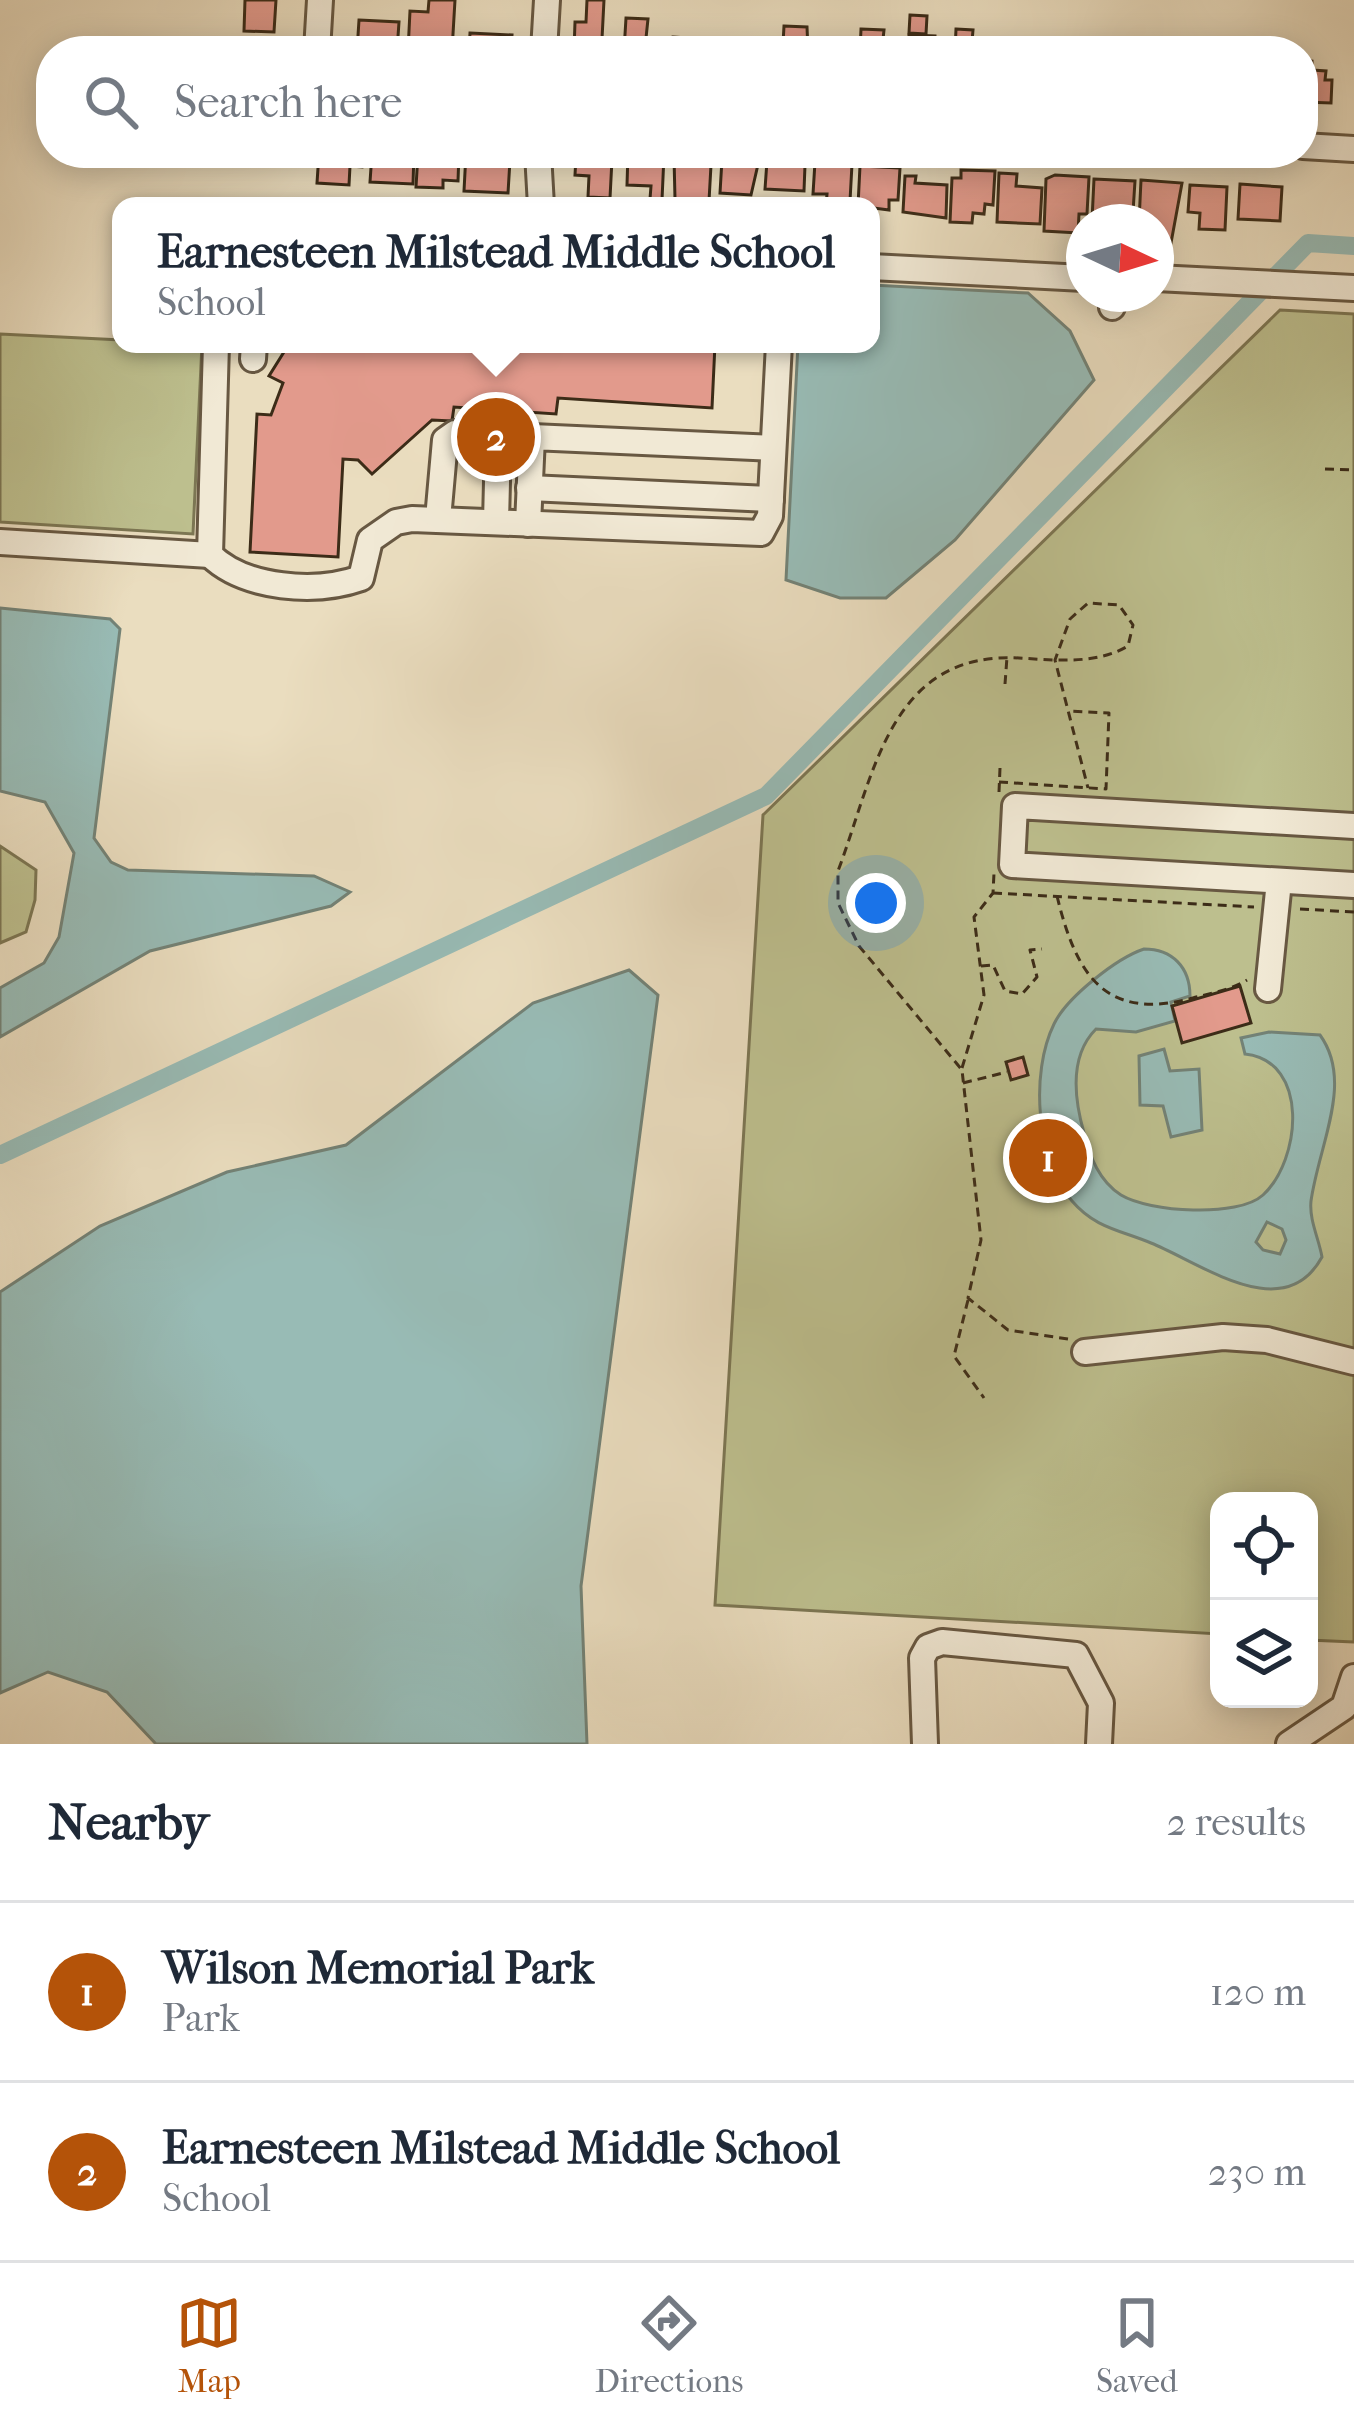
<!DOCTYPE html>
<html lang="en">
<head>
<meta charset="utf-8">
<style>
	:root { --surface:#fff; --page:#f6f6f7; --text:#1f2937; --muted:#747a83; --line:#e0e1e3; --accent:#b45309 }
	body { margin:0; font-family:"IM FELL French Canon",serif; background:var(--page); color:var(--text) }
	.controls { position:absolute; right:36px; bottom:36px; display:grid; overflow:hidden; border-radius:24px; box-shadow:0 6px 30px #0003 }
	.controls button { width:108px; height:108px; display:grid; place-items:center; padding:0; border:0; border-bottom:3px solid var(--line); background:var(--surface); color:var(--text); font:60px sans-serif }
	.compass { position:absolute; left:1066px; top:204px; width:108px; height:108px; border-radius:50%; background:var(--surface); box-shadow:0 6px 30px #0003; rotate:94deg }
	.you { position:absolute; left:876px; top:903px; width:42px; height:42px; margin:-30px; border:9px solid #fff; border-radius:50%; background:#1a73e8; box-shadow:0 0 0 18px #1a73e833 }
	.badge { display:grid; place-items:center; width:78px; height:78px; border-radius:50%; background:var(--accent); color:#fff; font-size:39px; font-weight:700 }
	.pin { position:absolute; translate:-50% -50%; border:6px solid #fff; box-shadow:0 3px 12px #0006 }
	.popup { position:absolute; left:112px; top:197px; width:768px; height:156px; box-sizing:border-box; display:grid; place-content:center; border-radius:24px; background:var(--surface); filter:drop-shadow(0 3px 9px #0005); font-size:39px; white-space:nowrap; color:var(--muted) }
	.popup b { font-size:45px; color:var(--text) }
	.popup::after { content:''; position:absolute; left:50%; top:100%; margin-left:-24px; border:24px solid transparent; border-top-color:var(--surface) }
	.list { margin:0; padding:0; list-style:none }
	h2 { display:flex; justify-content:space-between; align-items:center; height:156px; margin:0; padding:0 48px; font-size:51px }
	h2 small { font-size:39px; font-weight:400; color:var(--muted) }
	.list li { display:grid; grid-template-columns:78px 1fr auto; gap:36px; align-items:center; box-sizing:border-box; height:180px; padding:0 48px; border-top:3px solid var(--line) }
	.list b { display:block; font-size:45px; white-space:nowrap }
	.list p { margin:0; font-size:39px; white-space:nowrap; color:var(--muted) }
	.list em { font-size:39px; font-style:normal; color:var(--muted) }
	.icon { flex:none; width:66px; height:66px; fill:none; stroke:currentColor; stroke-width:2; stroke-linecap:round; stroke-linejoin:round }
	.map { position:relative; flex:none; width:1354px; height:1744px; overflow:hidden }
	.search { position:absolute; background:var(--surface); box-shadow:0 6px 30px #0003; left:36px; right:36px; top:36px; height:132px; display:flex; align-items:center; gap:30px; box-sizing:border-box; padding:0 42px; border-radius:48px; color:var(--muted); font-size:45px }
	.sheet { height:516px; background:var(--surface) }
	nav { display:flex; justify-content:space-around; align-items:center; box-sizing:border-box; height:168px; border-top:3px solid var(--line); background:var(--surface); font-size:33px; color:var(--muted) }
	nav a { display:grid; justify-items:center; gap:6px }
	nav .on { color:var(--accent) }
	.map>svg:first-child { display:block }
	.green { fill:#bdbf8e; stroke:#7c7653; stroke-width:3 }
	.water { fill:#98bbb5; stroke:#738276; stroke-width:3; fill-rule:evenodd }
	.lines { fill:none; stroke-linecap:round; stroke-linejoin:round }
	.canal { stroke:#98bbb5; stroke-width:18 }
	.building { fill:#e29a8c; stroke:#3c2c18; stroke-width:3 }
	.minor-casing { stroke:#685842; stroke-width:30 }
	.path { stroke:#3c2c18; stroke-width:3; stroke-dasharray:9 6; stroke-linecap:butt }
	.minor { stroke:#f1e9d5; stroke-width:24 }
</style>
</head>
<body>
<div class="map">
<svg width="1354" height="1744" viewBox="0 0 1354 1744">
	<rect width="100%" height="100%" fill="#eaddbf"/>
	<filter id="stains"><feTurbulence type="fractalNoise" baseFrequency=".00167" numOctaves="4"/><feColorMatrix values="0 0 0 0 .2 0 0 0 0 .09 0 0 0 0 .02 0 0 0 .5 -.17"/></filter>
	<radialGradient id="worn" r=".72"><stop offset=".6" stop-color="#630" stop-opacity="0"/><stop offset="1" stop-color="#630" stop-opacity=".3"/></radialGradient>
	<g class="green">
		<path d="M1280,310L1354,314V1642L1309,1640V1501H1219V1634L715,1605L763,815Z"/>
		<path d="M0,334L202,344L193,534L0,522Z"/>
		<path d="M0,846L36,870L35,900L26,932L0,943Z"/>
	</g>
	<g class="water">
		<path d="M871,285L1028,293L1070,331L1094,380L955,540L886,598H840L786,580L798,344H871Z"/>
		<path d="M0,608L110,619L120,629L94,838L111,862L128,870L314,876L350,892L331,906L150,951L0,1037V988L44,963L59,937L74,853L45,802L0,791Z"/>
		<path d="M1144,949C1172,949 1190,967 1190,996L1171,1002L1175,1021L1136,1032L1096,1029C1069,1056 1074,1098 1084,1133C1090,1157 1099,1181 1121,1195C1149,1212 1238,1218 1263,1195C1301,1160 1310,1061 1245,1054L1241,1038L1269,1032L1320,1035C1354,1082 1319,1144 1311,1201C1309,1220 1319,1239 1322,1257C1284,1327 1201,1263 1151,1243C1120,1230 1095,1228 1072,1201C1036,1159 1030,1073 1054,1024C1067,997 1117,958 1144,949ZM1267,1222L1282,1229L1286,1240L1280,1254L1263,1250L1256,1242Z"/>
		<path d="M629,970L658,995L581,1586L587,1744H156L107,1692L48,1672L0,1693V1292L100,1226L227,1172L346,1145L533,1003Z"/>
		<path d="M1164,1049L1170,1071L1199,1069L1202,1130L1171,1137L1163,1106L1140,1105L1139,1056Z"/>
	</g>
	<g class="lines">
		<path class="canal" d="M0,1155L766,796L1308,243L1354,246"/>
	</g>
	<g class="building">
		<path d="M245,0H276L274,32L244,31Z"/>
		<path d="M429,0H455L452,51H408L410,11L428,12Z"/>
		<path d="M587,0H604L602,39H612L611,51H574L575,22H586Z"/>
		<path d="M910,15L927,16L926,34L909,33Z"/>
		<path d="M626,18L648,19L646,38L668,39V51H624Z"/>
		<path d="M359,20L399,22L397,51H357Z"/>
		<path d="M784,26L807,27L808,51H767V43L783,44Z"/>
		<path d="M861,29L884,30L882,49L903,51H860Z"/>
		<path d="M956,29L973,30L972,42L991,43L990,51H955Z"/>
		<path d="M470,33L512,35L511,51H469Z"/>
		<path d="M909,35L935,36V46L949,51H908Z"/>
		<path d="M673,37L715,40L714,51H672Z"/>
		<path d="M1098,38H1113V50L1131,51H1097Z"/>
		<path d="M720,39L761,41L760,51H719Z"/>
		<path d="M1049,41L1076,42L1075,51H1049Z"/>
		<path d="M238,42L272,43V51H237Z"/>
		<path d="M814,44L855,46L854,51H814Z"/>
		<path d="M1144,44L1174,46V51H1143Z"/>
		<path d="M1303,60L1312,61V70L1326,71L1325,80H1332L1331,103L1303,102Z"/>
		<path d="M266,153H292L278,166Z"/>
		<path d="M319,153H363L362,167L350,166L349,185L317,183Z"/>
		<path d="M372,153H414L413,184L370,182Z"/>
		<path d="M418,153H459L458,181L443,180V188L416,187Z"/>
		<path d="M466,153L510,160L508,193L464,191Z"/>
		<path d="M628,153L664,155L662,200L650,199L651,186L627,185Z"/>
		<path d="M576,157L612,159L610,198L588,197L589,176L575,175Z"/>
		<path d="M674,157L711,165L709,201L675,199Z"/>
		<path d="M722,159L759,160L751,195L720,193Z"/>
		<path d="M767,161L805,165L804,191L765,189Z"/>
		<path d="M815,162L852,164L850,201L844,206H826L827,194H813Z"/>
		<path d="M860,166L900,168L898,200H889V210L858,206Z"/>
		<path d="M961,170L995,171L993,205L985,204L984,214L973,213L972,223L950,222L952,178H961Z"/>
		<path d="M999,173L1017,174L1016,186L1042,188L1040,224L997,222Z"/>
		<path d="M1055,175L1089,177L1087,214H1079L1078,233L1044,231L1046,179Z"/>
		<path d="M905,176H916L915,183L947,185L946,218L903,212Z"/>
		<path d="M1094,179L1135,181L1133,212L1121,211L1120,221L1092,220Z"/>
		<path d="M1141,180L1182,183L1171,243L1156,242V222H1139Z"/>
		<path d="M1240,184L1282,187L1280,221L1238,219Z"/>
		<path d="M1190,185L1227,187L1225,230L1199,229L1200,213L1188,212Z"/>
		<path d="M289,344H715L712,408L558,398L556,414L454,407L452,421L432,420L372,474L358,460L343,459L338,557L250,552L257,414L271,415L283,383L269,376Z"/>
		<path d="M1240,986L1251,1023L1182,1043L1172,1006Z"/>
		<path d="M1023,1057L1028,1075L1011,1080L1006,1062Z"/>
	</g>
	<g class="lines">
		<g class="minor-casing">
			<g id="minor">
				<path d="M317,51L320,0"/>
				<path d="M544,51L547,0"/>
				<path d="M1303,146L1354,149"/>
				<path d="M538,153L541,206"/>
				<path d="M871,267L1084,278"/>
				<path d="M1156,278L1354,288"/>
				<path d="M1112,307L1115,294"/>
				<path d="M216,344L210,555C245,589 316,594 361,578L370,540L396,522L412,519L761,533L770,516L779,344"/>
				<path d="M253,359L254,344"/>
				<path d="M529,488L771,499"/>
				<path d="M438,519L445,440L455,433L498,441L496,522"/>
				<path d="M528,524L532,437L773,448"/>
				<path d="M0,542L210,555"/>
				<path d="M1354,826L1015,806L1012,865L1354,885"/>
				<path d="M1268,989L1279,881"/>
				<path d="M1085,1352L1223,1337L1267,1340L1354,1362"/>
				<path d="M925,1744L922,1658L928,1647L942,1642L1076,1655L1101,1703L1099,1744"/>
				<path d="M1289,1744L1344,1707L1354,1677"/>
			</g>
		</g>
		<g class="path">
			<path d="M1325,469L1354,470"/>
			<path d="M1005,684L1007,657"/>
			<path d="M999,782L1106,789L1109,713L1070,711"/>
			<path d="M999,792L1000,768"/>
			<path d="M993,893L1254,907"/>
			<path d="M1057,896C1076,974 1104,1022 1193,998C1211,993 1231,990 1247,980"/>
			<path d="M1300,909L1354,912"/>
			<path d="M981,966L993,965L1005,991L1022,994L1037,977L1030,950L1042,949"/>
			<path d="M962,1068L984,995L974,917L993,893L994,873"/>
			<path d="M963,1083L1007,1072"/>
			<path d="M968,1300L954,1356L984,1398"/>
			<path d="M1068,1339L1008,1330L968,1298L981,1240L962,1070L859,946L838,903V871C874,776 889,651 1019,658C1055,660 1096,665 1128,646L1133,625L1119,605L1088,603L1070,619L1055,660L1088,788"/>
		</g>
		<use href="#minor" class="minor"/>
	</g>
	<rect width="100%" height="100%" filter="url(#stains)"/>
	<rect width="100%" height="100%" fill="url(#worn)"/>
</svg>
<div class="controls">
<button><svg class="icon" aria-label="locate" viewBox="0 0 24 24"><circle cx="12" cy="12" r="6"/><path d="M12 2v4M12 18v4M2 12h4M18 12h4"/></svg></button>
<button><svg class="icon" aria-label="layers" viewBox="0 0 24 24"><path d="M12 4l9 5-9 5-9-5zM3 14l9 5 9-5"/></svg></button>
</div>
<svg class="compass" viewBox="-18 -18 36 36"><path d="M0-13l5 13h-10z" fill="#e53935"/><path d="M0 13l5-13h-10z" fill="#747a83"/></svg>
<div class="you"></div>
<div class="pin badge" style="left:1048px;top:1158px">1</div>
<div class="pin badge" style="left:496px;top:437px">2</div>
<div class="popup"><b>Earnesteen Milstead Middle School</b>School</div>
<div class="search"><svg class="icon" aria-label="search" viewBox="0 0 24 24"><circle cx="10" cy="10" r="6"/><path d="M15 15l6 6"/></svg>Search here</div>
</div>
<section class="sheet">
<h2>Nearby<small>2 results</small></h2>
<ul class="list">
<li><span class="badge">1</span><div><b>Wilson Memorial Park</b><p>Park</p></div><em>120 m</em></li>
<li><span class="badge">2</span><div><b>Earnesteen Milstead Middle School</b><p>School</p></div><em>230 m</em></li>
</ul>
</section>
<nav>
<a class="on"><svg class="icon" aria-label="map" viewBox="0 0 24 24"><path d="M3 6l6-2 6 2 6-2v14l-6 2-6-2-6 2zM9 4v14M15 6v14"/></svg>Map</a>
<a><svg class="icon" aria-label="directions" viewBox="0 0 24 24"><path d="M12 3l9 9-9 9-9-9zM9 14v-3h6M13 9l2 2-2 2"/></svg>Directions</a>
<a><svg class="icon" aria-label="saved" viewBox="0 0 24 24"><path d="M7 4h10v16l-5-4-5 4z"/></svg>Saved</a>
</nav>
</body>
</html>
